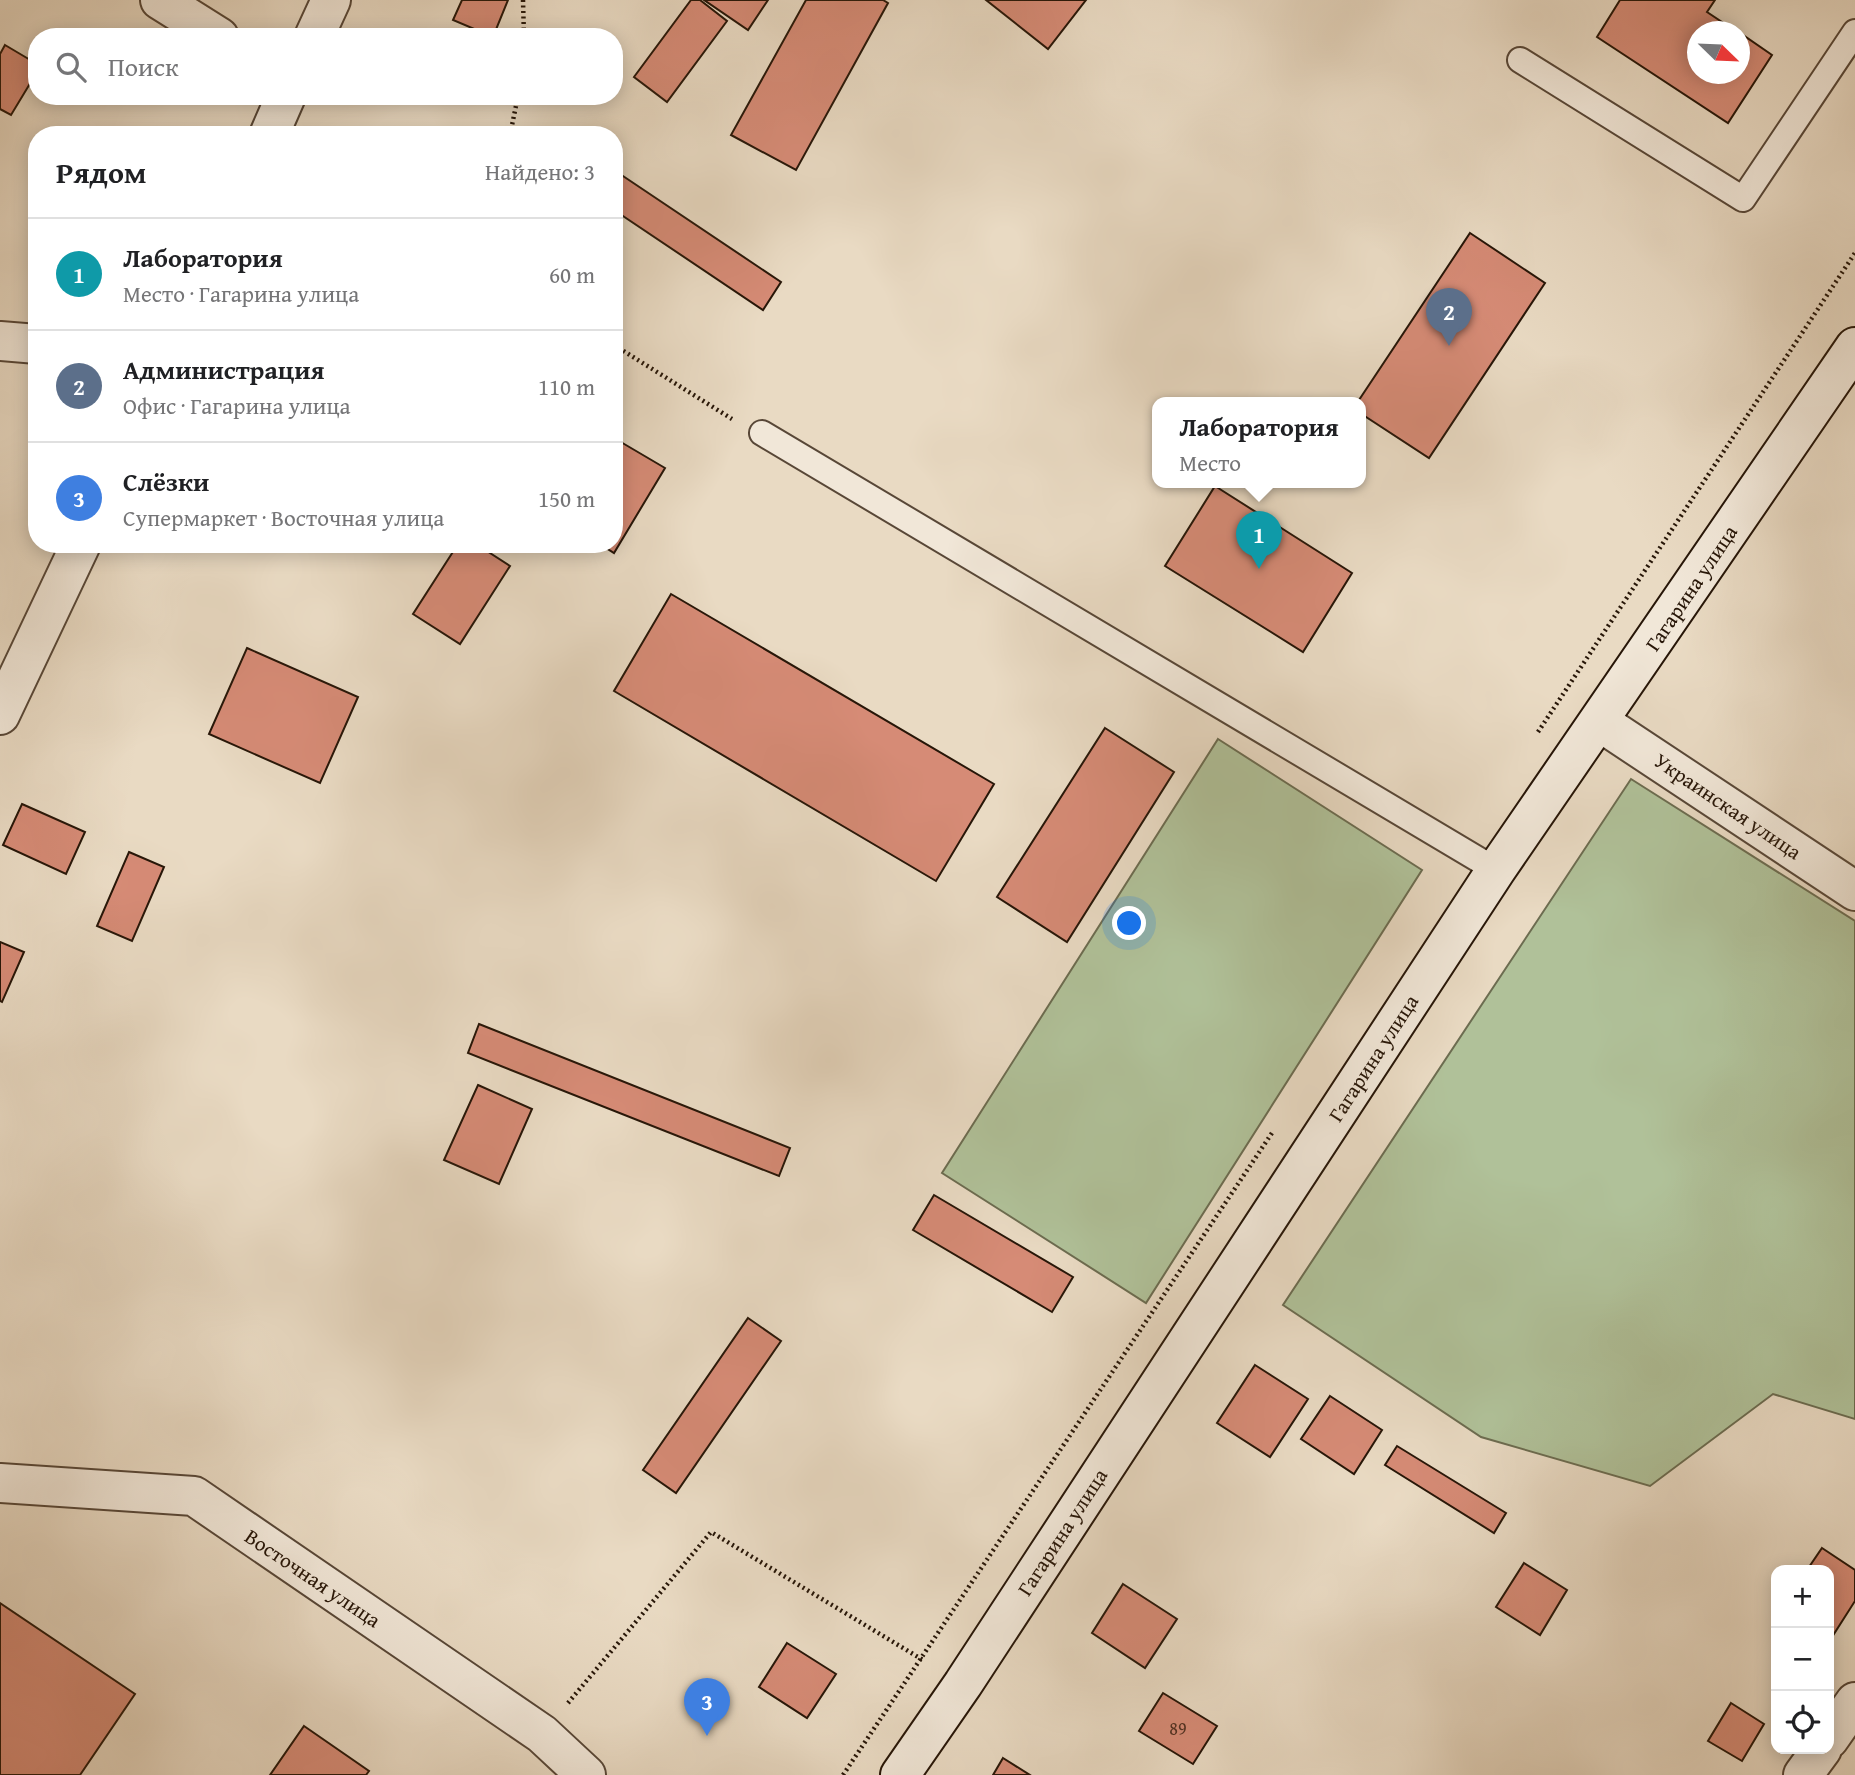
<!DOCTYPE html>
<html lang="ru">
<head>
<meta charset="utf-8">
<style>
	:root { --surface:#fff; --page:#f2f2f2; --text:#202124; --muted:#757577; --line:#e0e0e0; --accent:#111827 }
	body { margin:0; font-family:"Gentium Book Plus",serif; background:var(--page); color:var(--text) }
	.controls { position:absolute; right:21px; bottom:21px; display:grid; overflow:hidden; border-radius:14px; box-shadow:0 4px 18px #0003 }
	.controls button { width:63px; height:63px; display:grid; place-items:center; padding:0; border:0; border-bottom:2px solid var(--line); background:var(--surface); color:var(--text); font:35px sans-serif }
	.compass { position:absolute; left:1687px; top:21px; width:63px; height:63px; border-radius:50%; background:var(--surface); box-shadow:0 4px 18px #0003; rotate:113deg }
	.you { position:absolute; left:1130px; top:924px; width:24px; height:24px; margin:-18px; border:5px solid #fff; border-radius:50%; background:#1a73e8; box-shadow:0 0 0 10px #1a73e833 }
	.badge { display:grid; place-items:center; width:46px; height:46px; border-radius:50%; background:var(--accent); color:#fff; font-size:23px; font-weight:700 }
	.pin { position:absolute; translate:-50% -58px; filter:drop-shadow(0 2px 4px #0008) }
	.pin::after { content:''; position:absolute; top:37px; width:24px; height:21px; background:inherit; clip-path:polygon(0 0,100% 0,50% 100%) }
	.popup { position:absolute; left:1152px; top:397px; width:214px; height:91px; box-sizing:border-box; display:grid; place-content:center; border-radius:14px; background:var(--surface); filter:drop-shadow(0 2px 5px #0005); font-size:23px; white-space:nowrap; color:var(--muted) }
	.popup b { font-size:26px; color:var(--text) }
	.popup::after { content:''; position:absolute; left:50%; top:100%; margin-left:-14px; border:14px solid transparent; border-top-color:var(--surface) }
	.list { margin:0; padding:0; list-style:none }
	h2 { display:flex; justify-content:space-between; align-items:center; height:91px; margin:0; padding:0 28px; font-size:30px }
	h2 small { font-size:23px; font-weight:400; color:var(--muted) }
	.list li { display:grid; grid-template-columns:46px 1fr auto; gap:21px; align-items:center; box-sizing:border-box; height:112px; padding:0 28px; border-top:2px solid var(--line) }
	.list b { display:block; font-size:26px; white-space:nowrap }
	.list p { margin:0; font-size:23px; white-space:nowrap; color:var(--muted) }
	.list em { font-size:23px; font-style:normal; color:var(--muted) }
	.icon { flex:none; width:38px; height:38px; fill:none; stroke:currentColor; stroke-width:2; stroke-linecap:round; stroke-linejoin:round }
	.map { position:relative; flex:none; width:1855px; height:1775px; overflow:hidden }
	.search { position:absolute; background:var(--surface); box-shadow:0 4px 18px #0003; left:28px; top:28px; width:595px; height:77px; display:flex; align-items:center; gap:18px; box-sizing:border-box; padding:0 24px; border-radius:28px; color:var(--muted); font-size:26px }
	.panel { position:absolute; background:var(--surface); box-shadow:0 4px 18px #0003; left:28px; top:126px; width:595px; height:427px; border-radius:28px }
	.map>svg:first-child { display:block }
	.green { fill:#b0c199; stroke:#6c6c50; stroke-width:2 }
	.building { fill:#d68b76; stroke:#271608; stroke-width:2 }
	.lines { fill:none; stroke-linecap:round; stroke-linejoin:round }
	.lane-casing { stroke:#584737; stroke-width:28 }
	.street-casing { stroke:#584737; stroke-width:42 }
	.secondary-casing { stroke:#271608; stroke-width:42 }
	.path { stroke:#271608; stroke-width:4.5; stroke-dasharray:2 3.5; stroke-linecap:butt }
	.lane { stroke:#f1e7d8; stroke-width:24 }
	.street { stroke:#f1e7d8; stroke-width:38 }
	.secondary { stroke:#f1e7d8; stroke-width:38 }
	.labels { text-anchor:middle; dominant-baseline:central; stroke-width:6; stroke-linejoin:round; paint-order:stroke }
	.number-label { font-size:18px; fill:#533324 }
	.street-label { font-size:21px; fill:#271608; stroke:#f1e7d8 }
</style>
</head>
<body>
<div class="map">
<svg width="1855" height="1775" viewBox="0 0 1855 1775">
	<rect width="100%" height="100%" fill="#e9dac3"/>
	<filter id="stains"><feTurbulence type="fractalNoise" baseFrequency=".00286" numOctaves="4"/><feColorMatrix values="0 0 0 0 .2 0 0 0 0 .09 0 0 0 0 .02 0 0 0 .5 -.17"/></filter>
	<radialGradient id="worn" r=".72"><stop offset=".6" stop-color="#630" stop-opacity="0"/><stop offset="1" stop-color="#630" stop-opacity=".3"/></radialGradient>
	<g class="green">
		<path d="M1218,739L1422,870L1146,1303L942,1173Z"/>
		<path d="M1631,779L1855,921V1419L1773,1394L1650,1486L1481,1437L1283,1305Z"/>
	</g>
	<g class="building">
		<path d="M462,0H508L493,37L453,20Z"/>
		<path d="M691,0H700L727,21L667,102L634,77Z"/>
		<path d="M704,0H768L748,30Z"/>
		<path d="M806,0H883L888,3L796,170L731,135Z"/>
		<path d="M986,0H1086L1048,49Z"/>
		<path d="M1620,0H1715L1707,12L1737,32H1698V74H1740V33L1772,55L1728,123L1597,37Z"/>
		<path d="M5,45L37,64V72L11,115L0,109V54Z"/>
		<path d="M614,170L781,282L763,310L614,210Z"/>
		<path d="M1470,233L1545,283L1429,458L1360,413V403H1357Z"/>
		<path d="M37,406V475L30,474Z"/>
		<path d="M614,438L665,468L614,553L600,544H614Z"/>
		<path d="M1215,486L1352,573L1303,652L1165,566Z"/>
		<path d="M458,544H476L510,566L460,644L413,614Z"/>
		<path d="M671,594L994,784L936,881L614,691Z"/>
		<path d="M247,648L358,697L320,783L209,734Z"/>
		<path d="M1105,728L1174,772L1067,942L997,897Z"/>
		<path d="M22,804L85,832L66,874L3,845Z"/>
		<path d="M129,852L164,867L132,941L97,926Z"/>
		<path d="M0,942L24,952L2,1002L0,1001Z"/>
		<path d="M479,1024L790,1148L779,1176L468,1053Z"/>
		<path d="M478,1085L532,1109L499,1184L444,1160Z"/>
		<path d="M934,1195L1073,1277L1052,1312L913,1230Z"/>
		<path d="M748,1318L781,1341L676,1493L643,1470Z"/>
		<path d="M1255,1365L1308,1399L1270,1457L1217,1423Z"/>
		<path d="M1330,1396L1382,1430L1354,1474L1301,1439Z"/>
		<path d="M1397,1446L1506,1513L1494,1533L1385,1465Z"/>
		<path d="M1822,1548L1855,1570V1601L1832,1637L1829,1635V1570H1807Z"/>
		<path d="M1524,1563L1567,1590L1540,1635L1496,1607Z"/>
		<path d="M1123,1584L1177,1619L1145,1668L1092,1633Z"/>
		<path d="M0,1603L135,1694L80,1775H0Z"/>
		<path d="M787,1643L836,1674L807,1718L759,1687Z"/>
		<path d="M1163,1693L1217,1726L1193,1764L1139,1731Z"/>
		<path d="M1731,1703L1764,1724L1742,1761L1708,1741Z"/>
		<path d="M304,1726L369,1771L366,1775H270Z"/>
		<path d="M1003,1758L1030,1775H993Z"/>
	</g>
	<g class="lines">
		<g class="lane-casing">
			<g id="lane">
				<path d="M1520,60L1743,199L1855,32"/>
				<path d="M762,433L1496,870"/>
			</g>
		</g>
		<g class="street-casing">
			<g id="street">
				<path d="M160,0L219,37"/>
				<path d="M314,37L331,0"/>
				<path d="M269,135L286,96"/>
				<path d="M0,341L37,344"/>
				<path d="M0,715L81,544"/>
				<path d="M1600,722L1855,891"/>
				<path d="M0,1483L194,1496L542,1734L586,1775"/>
				<path d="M1829,1739L1855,1702"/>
				<path d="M1803,1775L1822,1749"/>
			</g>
		</g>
		<g class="secondary-casing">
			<path id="secondary" d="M900,1775L963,1684L1496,870L1855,347"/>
		</g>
		<g class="path">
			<path d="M523,0L524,37"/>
			<path d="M510,135L518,96"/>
			<path d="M614,345L732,419"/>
			<path d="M1538,732L1855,253"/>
			<path d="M568,1703L711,1532L923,1660"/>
			<path d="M843,1775L1272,1133"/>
		</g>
		<use href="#lane" class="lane"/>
		<use href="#street" class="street"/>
		<use href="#secondary" class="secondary"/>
	</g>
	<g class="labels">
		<g class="number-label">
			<text x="1178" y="1728">89</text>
		</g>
		<g class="street-label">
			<text transform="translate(1691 588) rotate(-56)">Гагарина улица</text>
			<text transform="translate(1728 806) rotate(34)">Украинская улица</text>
			<text transform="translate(1373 1058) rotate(-57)">Гагарина улица</text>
			<text transform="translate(1062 1532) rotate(-57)">Гагарина улица</text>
			<text transform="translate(313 1578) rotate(34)">Восточная улица</text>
		</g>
	</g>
	<rect width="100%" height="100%" filter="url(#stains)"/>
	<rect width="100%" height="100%" fill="url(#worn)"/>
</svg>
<div class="controls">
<button>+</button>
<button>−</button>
<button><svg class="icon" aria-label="locate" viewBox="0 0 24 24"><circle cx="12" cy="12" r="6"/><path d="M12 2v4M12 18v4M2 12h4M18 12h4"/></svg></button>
</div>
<svg class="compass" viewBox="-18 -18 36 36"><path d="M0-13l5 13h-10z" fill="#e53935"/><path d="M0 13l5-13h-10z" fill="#757577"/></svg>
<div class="you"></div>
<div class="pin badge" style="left:1259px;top:569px;background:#0f9aa8">1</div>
<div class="popup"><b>Лаборатория</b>Место</div>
<div class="pin badge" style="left:1449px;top:346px;background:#5c6f8a">2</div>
<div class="pin badge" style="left:707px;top:1736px;background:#3f7fe0">3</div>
<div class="search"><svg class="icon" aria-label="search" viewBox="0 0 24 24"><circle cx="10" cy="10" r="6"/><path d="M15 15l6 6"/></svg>Поиск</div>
<section class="panel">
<h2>Рядом<small>Найдено: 3</small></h2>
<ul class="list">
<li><span class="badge" style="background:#0f9aa8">1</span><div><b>Лаборатория</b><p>Место · Гагарина улица</p></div><em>60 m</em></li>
<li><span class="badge" style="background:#5c6f8a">2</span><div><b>Администрация</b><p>Офис · Гагарина улица</p></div><em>110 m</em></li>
<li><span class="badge" style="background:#3f7fe0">3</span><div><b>Слёзки</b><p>Супермаркет · Восточная улица</p></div><em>150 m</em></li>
</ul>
</section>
</div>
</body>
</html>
